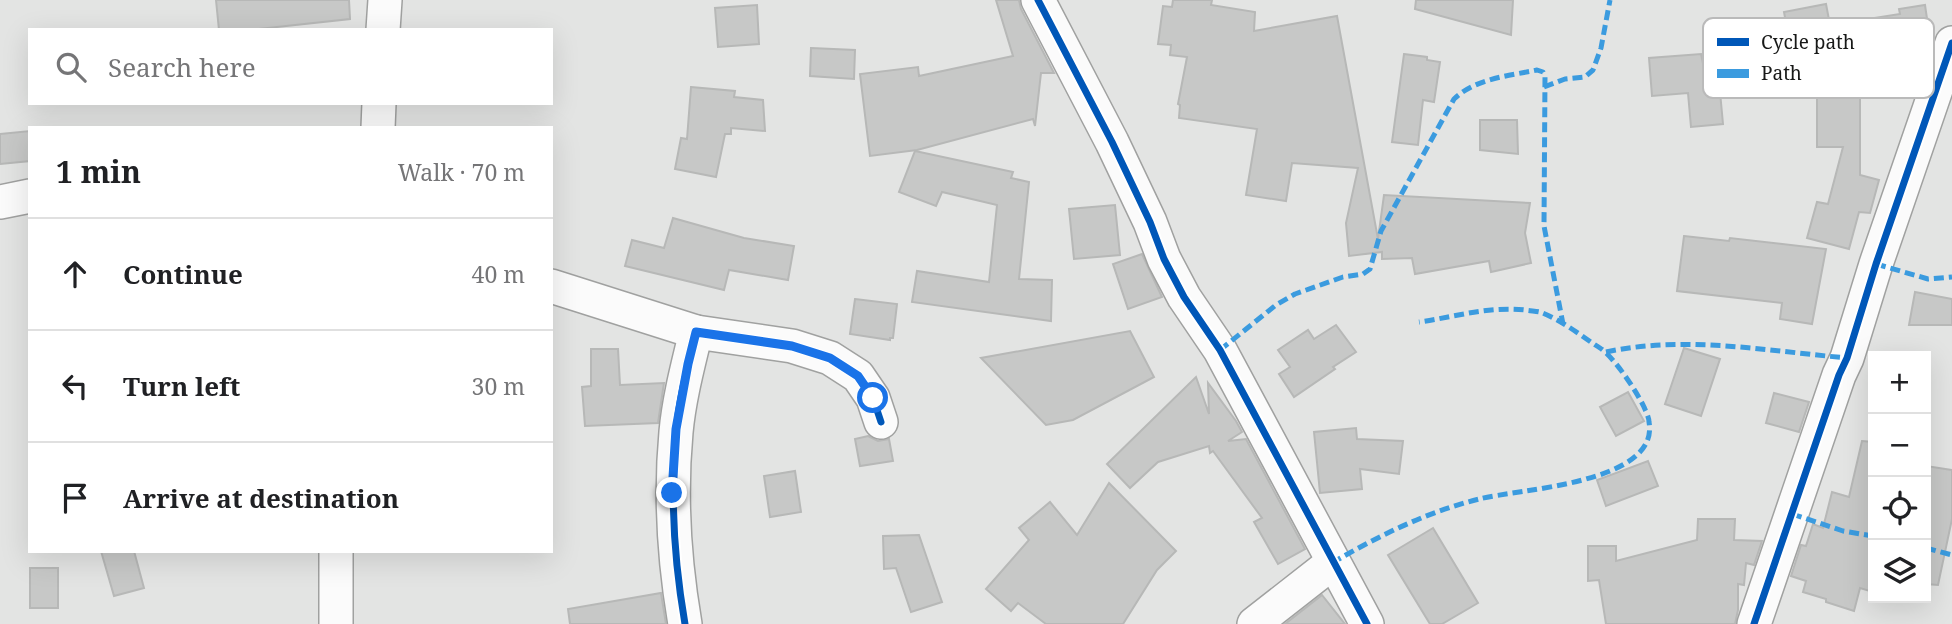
<!DOCTYPE html>
<html lang="en">
<head>
<meta charset="utf-8">
<style>
	:root { --surface:#fff; --page:#f6f6f6; --text:#202124; --muted:#757577; --line:#e0e0e0 }
	body { margin:0; font-family:"Noto Serif",serif; background:var(--page); color:var(--text) }
	.controls { position:absolute; right:21px; bottom:21px; display:grid; overflow:hidden; border-radius:0px; box-shadow:0 7px 28px #0002 }
	.controls button { width:63px; height:63px; display:grid; place-items:center; padding:0; border:0; border-bottom:2px solid var(--line); background:var(--surface); color:var(--text); font:35px sans-serif }
	.stop { position:absolute; width:21px; height:21px; margin:-16px; border:5px solid #1a73e8; border-radius:50%; background:#fff }
	.stop.end { background:#1a73e8; border-color:#fff; box-shadow:0 2px 7px #0008 }
	.list { margin:0; padding:0; list-style:none }
	h2 { display:flex; justify-content:space-between; align-items:center; height:91px; margin:0; padding:0 28px; font-size:30px }
	h2 small { font-size:23px; font-weight:400; color:var(--muted) }
	.list li { display:grid; grid-template-columns:46px 1fr auto; gap:21px; align-items:center; box-sizing:border-box; height:112px; padding:0 28px; border-top:2px solid var(--line) }
	.list b { display:block; font-size:26px; white-space:nowrap }
	.list em { font-size:23px; font-style:normal; color:var(--muted) }
	.icon { flex:none; width:38px; height:38px; fill:none; stroke:currentColor; stroke-width:2; stroke-linecap:round; stroke-linejoin:round }
	.map { position:relative; flex:none; width:1952px; height:624px; overflow:hidden }
	.search { position:absolute; background:var(--surface); box-shadow:0 7px 28px #0002; left:28px; top:28px; width:525px; height:77px; display:flex; align-items:center; gap:18px; box-sizing:border-box; padding:0 24px; border-radius:0px; color:var(--muted); font-size:26px }
	.panel { position:absolute; background:var(--surface); box-shadow:0 7px 28px #0002; left:28px; top:126px; width:525px; height:427px; border-radius:0px }
	.map>svg:first-child { display:block }
	.building { fill:#c7c8c7; stroke:#b7b8b7; stroke-width:2 }
	.lines { fill:none; stroke-linecap:round; stroke-linejoin:round }
	.minor-casing { stroke:#a0a1a0; stroke-width:36 }
	.minor { stroke:#fbfbfb; stroke-width:33 }
	.quiet { stroke:#3b9bdf; stroke-width:5; stroke-dasharray:10 5; stroke-linecap:butt }
	.cycleway-casing { stroke:#fff; stroke-width:11 }
	.cycleway { stroke:#0057b8; stroke-width:7 }
	.route { stroke:#1a73e8; stroke-width:9 }
	.key { fill:#fff; stroke:#bababa; stroke-width:2 }
	.key-label { font-size:19px; fill:#181918 }
</style>
</head>
<body>
<div class="map">
<svg width="1952" height="624" viewBox="0 0 1952 624">
	<rect width="100%" height="100%" fill="#e3e4e3"/>
	<g class="building">
		<path d="M216,0H349L350,19L250,30H219Z"/>
		<path d="M996,0H1019L1021,9L1054,73H1041L1035,126L1033,119L917,150L870,156L860,74L918,67L919,76L1013,56Z"/>
		<path d="M1173,0H1212L1211,5L1255,12L1254,31L1337,16L1378,239L1384,195L1530,203L1525,233L1531,263L1491,272L1489,261L1415,274L1412,258L1382,259V252L1349,256L1346,223L1358,168L1292,163L1286,201L1246,195L1257,129L1179,118L1180,105L1178,104L1187,57L1170,55L1171,45L1158,44L1163,6L1172,7Z"/>
		<path d="M1416,0H1513L1511,35L1415,9Z"/>
		<path d="M1826,4L1830,25L1900,14L1899,9L1925,5L1930,39L1898,44L1900,55L1860,60V175L1879,180L1870,213L1859,212L1849,249L1807,238L1817,202L1828,204L1843,147H1817V50L1792,55L1784,12Z"/>
		<path d="M757,5L759,44L718,47L715,8Z"/>
		<path d="M811,48L855,50L854,79L810,76Z"/>
		<path d="M1404,54L1427,57V60L1440,62L1434,102L1423,100L1418,145L1392,142Z"/>
		<path d="M1701,54L1707,82L1719,81L1723,124L1691,127L1688,93L1652,96L1649,58Z"/>
		<path d="M691,87L735,91L734,97L763,100L765,131L731,128V134H725L716,177L675,169L681,138L687,139Z"/>
		<path d="M1480,120H1517L1518,154L1480,150Z"/>
		<path d="M30,131V161L0,164V134Z"/>
		<path d="M915,151L1013,172L1011,178L1029,182L1019,279L1052,280L1051,321L912,302L917,271L989,282L997,205L942,192L936,206L899,192Z"/>
		<path d="M1115,205L1120,255L1074,259L1069,209Z"/>
		<path d="M673,218L744,238L794,246L788,280L729,270L724,290L625,266L632,240L664,248Z"/>
		<path d="M1684,236L1729,241L1730,238L1826,249L1812,324L1780,319L1782,303L1677,291Z"/>
		<path d="M1142,254L1162,297L1128,309L1113,264Z"/>
		<path d="M1915,292L1952,299V325H1909Z"/>
		<path d="M855,299L897,304L893,338H890V340L850,334Z"/>
		<path d="M1336,325L1356,352L1333,367L1335,369L1294,397L1279,374L1290,367L1278,350L1308,330L1314,339Z"/>
		<path d="M1130,331L1154,377L1073,420L1046,425L981,358Z"/>
		<path d="M1684,348L1720,359L1701,416L1665,404Z"/>
		<path d="M591,349H618L620,385L664,383L658,423L585,426L582,387L591,386Z"/>
		<path d="M1196,377L1209,414L1208,383L1236,421L1242,432L1228,441L1246,439L1305,549L1278,564L1254,522L1262,518L1213,451L1210,453L1209,446L1158,462L1130,488L1107,464Z"/>
		<path d="M1628,392L1644,421L1616,436L1600,407Z"/>
		<path d="M1774,393L1809,402L1799,432L1766,423Z"/>
		<path d="M1356,428L1357,439L1403,441L1399,474L1360,469L1362,489L1320,493L1314,432Z"/>
		<path d="M868,436L878,441L889,439L893,461L860,466L855,439Z"/>
		<path d="M1862,441L1873,442V592L1860,588L1854,611L1826,602V599L1803,592L1806,581L1791,576L1801,545L1806,546L1813,524L1823,528L1832,492L1849,497Z"/>
		<path d="M1648,461L1658,486L1606,506L1597,480Z"/>
		<path d="M1926,466L1952,470V519L1938,585L1926,584Z"/>
		<path d="M795,471L801,512L770,517L764,476Z"/>
		<path d="M1109,483L1176,551L1157,570L1123,624H1046L1018,603L1011,611L986,589L1029,540L1019,528L1050,502L1077,535Z"/>
		<path d="M1698,519H1735L1734,540L1762,541L1754,565L1746,563L1744,585L1738,584V610L1735,624H1606L1599,580L1588,581V546H1616V561L1697,540Z"/>
		<path d="M1433,528L1478,603L1442,624H1430L1388,555Z"/>
		<path d="M919,535L942,602L911,612L896,568L884,569L883,536Z"/>
		<path d="M101,551H134L144,588L114,596Z"/>
		<rect x="30" y="568" width="28" height="40"/>
		<path d="M661,593L666,624H570L568,609Z"/>
		<path d="M1322,595L1345,624H1285Z"/>
	</g>
	<g class="lines">
		<g class="minor-casing">
			<g id="minor">
				<path d="M1038,0L1112,142L1150,222L1164,259L1184,297L1220,350L1367,624"/>
				<path d="M383,30L385,0"/>
				<path d="M378,128L379,103"/>
				<path d="M0,202L30,196"/>
				<path d="M551,286L696,332"/>
				<path d="M336,624V551"/>
				<path d="M685,624C674,560 670,496 676,432C679,399 688,365 696,332L792,346L830,358L858,376L873,398L881,422"/>
				<path d="M1254,624L1332,563"/>
				<path d="M1754,624L1839,375L1847,358L1876,264L1952,43"/>
			</g>
		</g>
		<use href="#minor" class="minor"/>
		<g class="quiet">
			<path d="M1544,87L1565,79L1585,77L1593,70L1601,48L1610,0"/>
			<path d="M1876,264L1928,279L1952,277"/>
			<path d="M1220,350L1276,305L1295,294L1343,277L1363,274L1370,269L1381,231L1454,99C1476,78 1509,76 1537,70L1543,72L1545,77L1544,226L1563,324"/>
			<path d="M1606,352C1685,335 1768,351 1847,358"/>
			<path d="M1792,514L1843,531L1873,536"/>
			<path d="M1926,548L1952,555"/>
			<path d="M1332,563C1378,536 1427,512 1479,499C1517,489 1660,484 1649,422C1649,417 1646,412 1644,407C1637,392 1614,357 1600,348C1581,336 1562,320 1540,312C1536,311 1530,311 1525,310C1488,306 1455,317 1419,322"/>
		</g>
		<g class="cycleway-casing">
			<g id="cycleway">
				<path d="M1038,0L1112,142L1150,222L1164,259L1184,297L1220,350L1367,624"/>
				<path d="M685,624C674,560 670,496 676,432C679,399 688,365 696,332L792,346L830,358L858,376L873,398L881,422"/>
				<path d="M1754,624L1839,375L1847,358L1876,264L1952,43"/>
			</g>
		</g>
		<use href="#cycleway" class="cycleway"/>
	</g>
	<g class="lines">
		<path class="route" d="M672,493L676,429L688,364L696,332L792,346L830,358L858,376L873,398"/>
	</g>
	<rect x="1703" y="18" width="231" height="80" rx="10" class="key"/>
	<rect x="1717" y="38" width="32" height="8" fill="#0057b8"/>
	<rect x="1717" y="69" width="32" height="9" fill="#3b9bdf"/>
	<g class="key-label">
		<text x="1761" y="49">Cycle path</text>
		<text x="1761" y="80">Path</text>
	</g>
</svg>
<div class="controls">
<button>+</button>
<button>−</button>
<button><svg class="icon" aria-label="locate" viewBox="0 0 24 24"><circle cx="12" cy="12" r="6"/><path d="M12 2v4M12 18v4M2 12h4M18 12h4"/></svg></button>
<button><svg class="icon" aria-label="layers" viewBox="0 0 24 24"><path d="M12 4l9 5-9 5-9-5zM3 14l9 5 9-5"/></svg></button>
</div>
<div class="stop" style="left:873px;top:398px"></div>
<div class="stop end" style="left:672px;top:493px"></div>
<div class="search"><svg class="icon" aria-label="search" viewBox="0 0 24 24"><circle cx="10" cy="10" r="6"/><path d="M15 15l6 6"/></svg>Search here</div>
<section class="panel">
<h2>1 min<small>Walk · 70 m</small></h2>
<ul class="list">
<li><svg class="icon" aria-label="ahead" viewBox="0 0 24 24"><path d="M12 20V5M6 11l6-6 6 6"/></svg><div><b>Continue</b></div><em>40 m</em></li>
<li><svg class="icon" aria-label="left" viewBox="0 0 24 24"><path d="M17 20v-9H6M10 6l-5 5 5 5"/></svg><div><b>Turn left</b></div><em>30 m</em></li>
<li><svg class="icon" aria-label="arrive" viewBox="0 0 24 24"><path d="M6 21V4h12l-3 4 3 4H6"/></svg><div><b>Arrive at destination</b></div></li>
</ul>
</section>
</div>
</body>
</html>
